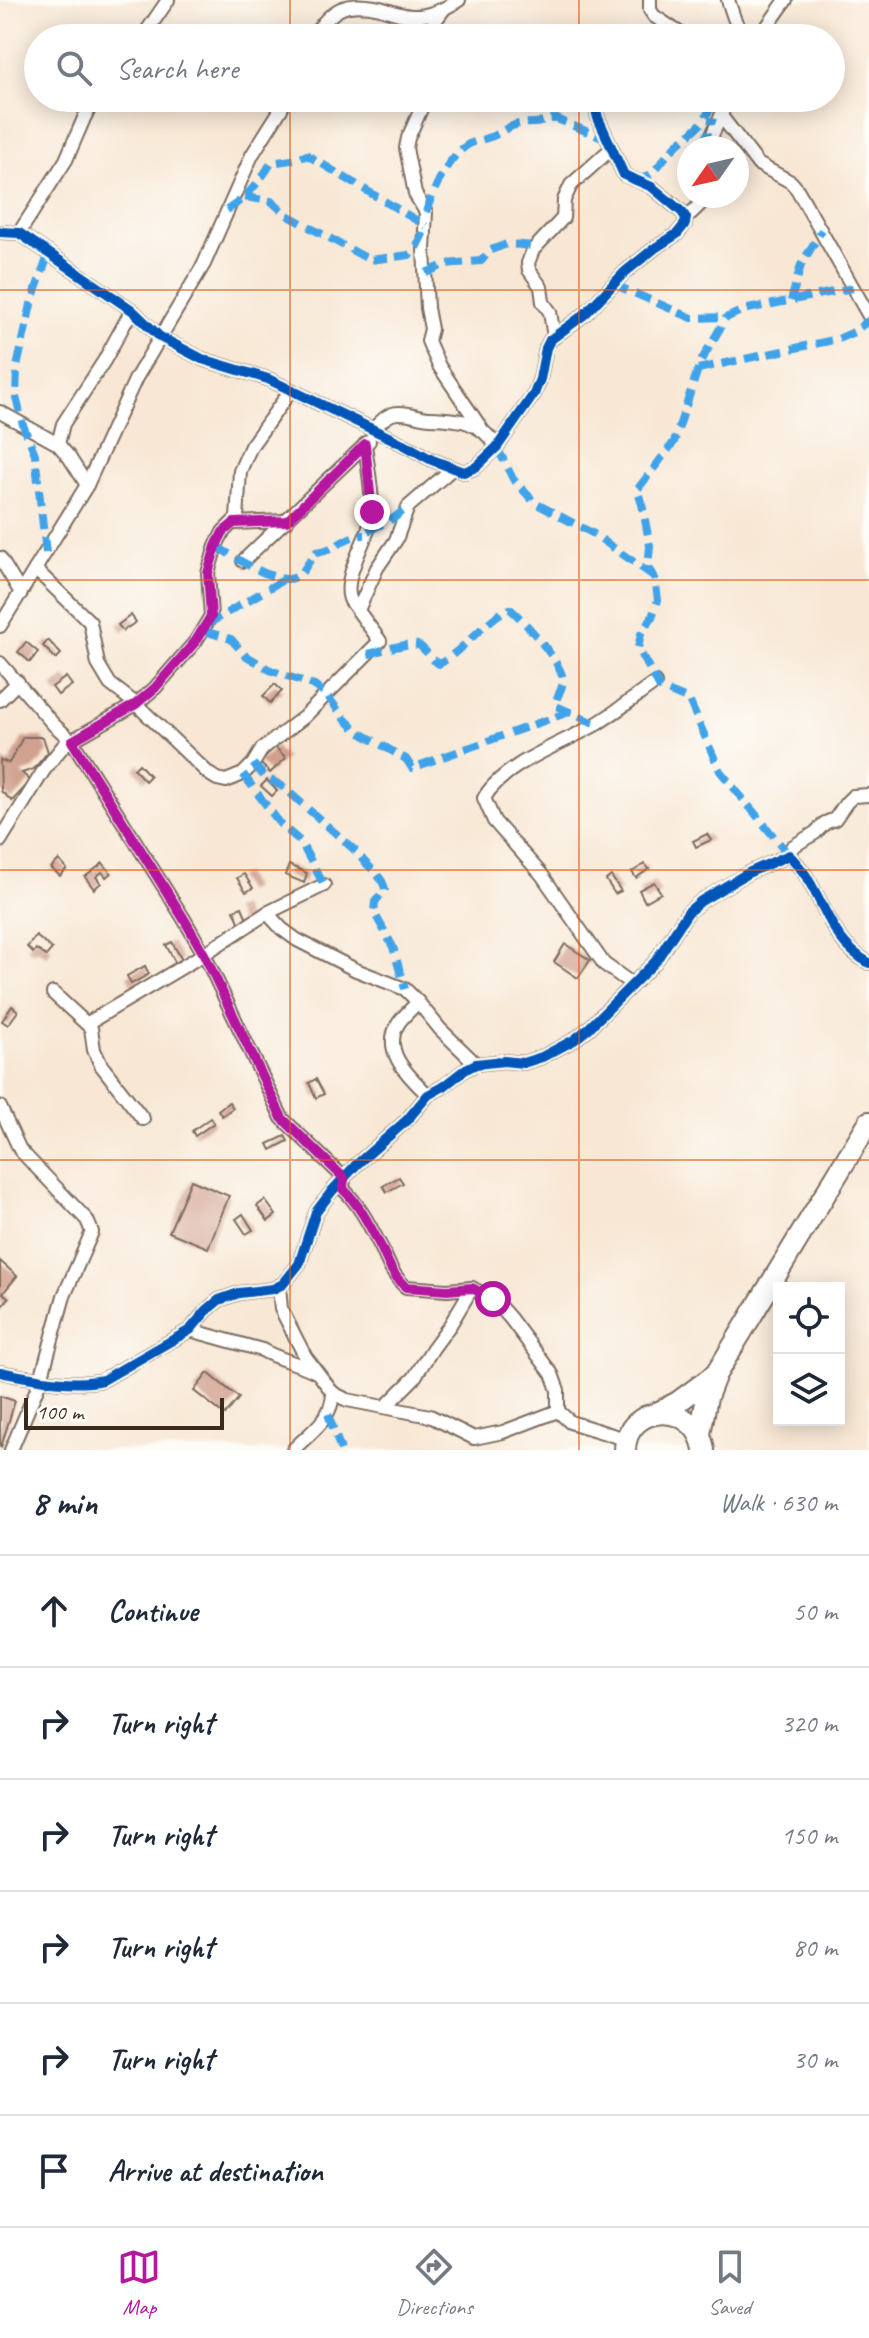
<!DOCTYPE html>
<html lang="en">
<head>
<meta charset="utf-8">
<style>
	:root { --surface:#fff; --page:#f6f6f7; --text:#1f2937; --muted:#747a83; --line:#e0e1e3; --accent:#b5179e }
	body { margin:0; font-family:Caveat,sans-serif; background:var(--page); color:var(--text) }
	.controls { position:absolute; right:24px; bottom:24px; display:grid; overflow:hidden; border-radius:0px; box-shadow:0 4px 20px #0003 }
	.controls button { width:72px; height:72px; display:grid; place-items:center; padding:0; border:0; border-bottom:2px solid var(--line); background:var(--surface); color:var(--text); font:40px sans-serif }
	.compass { position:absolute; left:677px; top:136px; width:72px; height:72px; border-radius:50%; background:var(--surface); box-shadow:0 4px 20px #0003; rotate:236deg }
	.scale { position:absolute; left:24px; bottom:20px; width:200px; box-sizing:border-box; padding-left:8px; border:4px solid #3b2a1e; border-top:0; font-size:22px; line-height:28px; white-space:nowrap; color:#3b2a1e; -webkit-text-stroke:6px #fdfcf7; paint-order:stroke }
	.stop { position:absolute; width:24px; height:24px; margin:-18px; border:6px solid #b5179e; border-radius:50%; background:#fff }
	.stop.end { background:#b5179e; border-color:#fff; box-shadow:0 2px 8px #0008 }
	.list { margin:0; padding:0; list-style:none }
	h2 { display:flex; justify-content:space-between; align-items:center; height:104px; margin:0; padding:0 32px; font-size:34px }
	h2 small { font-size:26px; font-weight:400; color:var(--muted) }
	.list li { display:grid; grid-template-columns:52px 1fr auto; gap:24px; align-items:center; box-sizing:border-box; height:112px; padding:0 32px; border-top:2px solid var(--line) }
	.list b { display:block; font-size:30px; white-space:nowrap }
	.list em { font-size:26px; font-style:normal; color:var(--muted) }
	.icon { flex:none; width:44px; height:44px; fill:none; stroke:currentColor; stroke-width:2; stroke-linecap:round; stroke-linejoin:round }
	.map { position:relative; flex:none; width:869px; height:1450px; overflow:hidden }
	.search { position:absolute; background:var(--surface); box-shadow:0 4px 20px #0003; left:24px; right:24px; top:24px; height:88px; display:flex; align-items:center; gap:20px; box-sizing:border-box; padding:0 28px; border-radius:44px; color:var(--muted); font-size:30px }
	.sheet { height:776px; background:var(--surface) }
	nav { display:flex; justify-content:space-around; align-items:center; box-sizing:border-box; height:112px; border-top:2px solid var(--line); background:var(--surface); font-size:22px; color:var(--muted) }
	nav a { display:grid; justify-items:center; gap:4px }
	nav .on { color:var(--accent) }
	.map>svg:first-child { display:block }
	.building { fill:#d1a08e }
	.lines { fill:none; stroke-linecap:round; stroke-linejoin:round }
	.minor-casing { stroke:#7d6c5e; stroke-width:16 }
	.trunk-casing { stroke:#7d6c5e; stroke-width:24 }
	.minor { stroke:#fff; stroke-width:12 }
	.trunk { stroke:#fff; stroke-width:20 }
	.quiet { stroke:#3fa3ea; stroke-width:8; stroke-dasharray:16 8; stroke-linecap:butt }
	.cycleway-casing { stroke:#fdfcf7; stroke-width:15 }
	.cycleway { stroke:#0057b8; stroke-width:10 }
	.route { stroke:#b5179e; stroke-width:10 }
	.grid { fill:none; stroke:#df570d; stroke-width:2; stroke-opacity:0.55 }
</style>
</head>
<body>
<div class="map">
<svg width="869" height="1450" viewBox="0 0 869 1450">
	<rect width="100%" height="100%" fill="#fdfcf7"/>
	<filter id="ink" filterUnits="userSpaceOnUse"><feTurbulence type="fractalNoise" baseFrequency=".0125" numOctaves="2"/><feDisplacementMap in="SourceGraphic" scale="16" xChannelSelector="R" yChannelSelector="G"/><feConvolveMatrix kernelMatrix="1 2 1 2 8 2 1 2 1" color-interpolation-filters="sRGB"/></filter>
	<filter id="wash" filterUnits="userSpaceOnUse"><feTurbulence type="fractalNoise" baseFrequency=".006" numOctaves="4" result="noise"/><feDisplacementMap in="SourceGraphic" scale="32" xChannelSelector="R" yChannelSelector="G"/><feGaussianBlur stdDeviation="1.8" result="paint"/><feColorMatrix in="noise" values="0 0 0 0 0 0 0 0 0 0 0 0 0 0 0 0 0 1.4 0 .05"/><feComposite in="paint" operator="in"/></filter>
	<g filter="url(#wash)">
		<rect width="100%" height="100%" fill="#f8e7d4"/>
		<g id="blocks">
			<g class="building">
				<path d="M131,615L136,622L123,631L118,625Z"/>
				<path d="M48,640L61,654L56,659L43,646Z"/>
				<path d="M26,642L38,652L30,662L18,652Z"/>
				<path d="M66,677L72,685L58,695L52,687Z"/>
				<path d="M275,684L282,691L270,703L263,696Z"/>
				<path d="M23,737H43L48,752L34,769L22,773L31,781L12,801L1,791L0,760L9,763Z"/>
				<path d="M275,747L286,758L270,773L259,762Z"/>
				<path d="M139,764L150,776L145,781L134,769Z"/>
				<path d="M267,780L277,791L272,796L261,786Z"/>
				<path d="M707,834L711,840L696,847L693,841Z"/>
				<path d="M59,860L67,869L60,876L51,868Z"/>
				<path d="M103,863L111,873L106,877L102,872L96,877L101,883L94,889L85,877Z"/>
				<path d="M645,864L649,869L636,878L632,872Z"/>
				<path d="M289,865L307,873L304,883L285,875Z"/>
				<path d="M244,874L253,888L246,892L237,878Z"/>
				<path d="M611,876L621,891L615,894L606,880Z"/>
				<path d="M654,882L661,893L645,902L639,890Z"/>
				<path d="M242,907L248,921L240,924L234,910Z"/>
				<path d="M36,936L52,949L46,956L36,949L33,953L27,947Z"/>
				<path d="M172,942L182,960L176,964L166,945Z"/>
				<path d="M565,944L590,960L578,978L554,962Z"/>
				<path d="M145,966L149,974L131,984L127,976Z"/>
				<path d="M12,1006L18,1011L8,1025L2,1021Z"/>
				<path d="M316,1079L324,1094L316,1098L309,1083Z"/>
				<path d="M229,1102L233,1108L222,1116L218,1110Z"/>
				<path d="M210,1118L214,1123L195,1136L192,1131Z"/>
				<path d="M285,1136L288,1141L271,1150L268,1144Z"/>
				<path d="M399,1177L403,1183L387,1192L383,1186Z"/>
				<path d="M191,1180L229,1196L208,1248L169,1232Z"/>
				<path d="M265,1200L276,1215L268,1221L257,1206Z"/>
				<path d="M243,1214L253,1230L246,1234L236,1219Z"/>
				<path d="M0,1261L17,1276L3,1293L9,1298L2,1306L0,1304Z"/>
				<path d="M208,1373L239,1398L225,1415L194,1391Z"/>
				<path d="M0,1396L15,1401L1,1447H0Z"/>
			</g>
		</g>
	</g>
	<g filter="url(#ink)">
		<use href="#blocks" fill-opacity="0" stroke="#7d6c5e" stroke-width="2"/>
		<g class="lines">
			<g class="minor-casing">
				<g id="minor">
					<path d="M650,0V10L654,16L687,38"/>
					<path d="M728,0L734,18L743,38"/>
					<path d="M142,38L168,0"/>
					<path d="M312,38C332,9 344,0 380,8C390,11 400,15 411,16C428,17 445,9 459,0"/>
					<path d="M426,38L430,28L444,9"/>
					<path d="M759,38L786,0"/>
					<path d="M426,98L408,138L406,148L415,194L426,212L424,249L427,308L431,329L428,341L439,366L481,428"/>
					<path d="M721,116L758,164L791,182L797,189L869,316"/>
					<path d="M706,148L721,116L727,98"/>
					<path d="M686,218L709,196"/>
					<path d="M0,232L19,233L132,310L160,337L202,359L268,379L403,444L432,460L464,472L476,467L497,447L534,394L540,379L546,348L550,340L585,314L625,272L655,248L677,234L685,224L686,218L682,212L652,187L624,175L598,118L593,98"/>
					<path d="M19,233L66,160L85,116L96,98"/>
					<path d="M554,337L550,312L543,302L541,287L529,270L528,263L533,250L563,218L564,200L571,185L611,149"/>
					<path d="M0,412L58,444L69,457L87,485"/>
					<path d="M372,430C380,423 387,413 398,413C409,412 420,418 430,418C460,419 479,420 497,447"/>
					<path d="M58,444L63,424L104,361L132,310"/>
					<path d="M234,523L287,521"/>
					<path d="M0,558L21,593"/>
					<path d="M243,561L369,441"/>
					<path d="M35,569L90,622L98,664L110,684L136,704L209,774L217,779L226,781L243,774L253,764L262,749L304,717L380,641L351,601C341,583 364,543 370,525C376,508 367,464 365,444"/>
					<path d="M358,610L377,568L396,540L408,507L452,469"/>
					<path d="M0,626L87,485L136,378L204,264L252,155L281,109L286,98"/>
					<path d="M0,663L54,725L72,741L184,919L204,954L282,1118L344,1178L343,1189C360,1205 371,1228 382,1249C388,1263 394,1278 406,1287L447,1290L472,1288L493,1299L510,1318L552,1374L558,1390V1411"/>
					<path d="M0,700L18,682"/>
					<path d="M0,841L44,770L64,745L136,704L155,688L195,642L211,616L208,573L216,546L223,532L237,518L240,471L251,446L291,390"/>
					<path d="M789,855L792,847L815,833L825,823L835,819L846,803L853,796L869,795"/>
					<path d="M267,913L282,929L297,940L356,970L405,989L418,1002L440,1029L476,1064"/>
					<path d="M632,984L604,964L542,875L494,821L484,798C504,764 559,745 593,726C615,713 635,697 655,683"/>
					<path d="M53,993L91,1028L94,1050L101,1065L143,1119"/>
					<path d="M418,1002C412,1008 405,1015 400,1021C379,1050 409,1076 428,1095"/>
					<path d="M88,1023L204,954L267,913L324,885"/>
					<path d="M0,1107L20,1150L87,1220L92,1232L64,1296L41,1379L11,1450"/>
					<path d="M279,1286L281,1309L305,1356L333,1393C332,1420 310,1432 293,1450"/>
					<path d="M190,1330L262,1350C279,1360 299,1363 316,1372"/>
					<path d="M0,1372C32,1378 70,1387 103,1380L190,1330L207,1310L219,1300L239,1293L273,1289L283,1284L299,1264L316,1212L332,1191L356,1165L407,1120L428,1095L444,1086L466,1069L476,1064L504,1061L523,1063L542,1057L574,1040L589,1028L655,962L688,912L701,901L748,873L789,855C796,863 804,871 809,881C828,913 834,943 869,963"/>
					<path d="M333,1393L347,1400L430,1416L474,1438L503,1432L558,1411L570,1422L625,1439"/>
					<path d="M385,1407L414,1378L433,1348L450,1325L472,1288"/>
				</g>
			</g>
			<g class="trunk-casing">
				<g id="trunk">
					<path d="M657,1413L678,1402L716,1374"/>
					<path d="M700,1434L707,1397L716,1374L869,1122"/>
					<path d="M625,1450C626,1402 697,1400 704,1450"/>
				</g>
			</g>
			<use href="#minor" class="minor"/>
			<use href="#trunk" class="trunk"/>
			<g class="quiet">
				<path d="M706,147V138L713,118"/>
				<path d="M636,181C659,173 658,163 674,148C691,130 702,130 712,104"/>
				<path d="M245,197L271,201L287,215L370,260L409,255L417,246L425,230"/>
				<path d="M227,210C246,198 260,182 271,163L298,159L307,155L426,226"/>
				<path d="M426,212C434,189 447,157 469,144C476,141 485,139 493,136C511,127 511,123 533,123C542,123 548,118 557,119L607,140"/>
				<path d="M426,273L446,264L481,261L491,250L507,244L537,246"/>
				<path d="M613,284L692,318L727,317"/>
				<path d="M791,301L801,265L822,230"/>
				<path d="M698,369L838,339L854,332L869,320"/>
				<path d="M497,447L513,479L535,503L594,534L652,575"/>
				<path d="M368,531L394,518L408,507"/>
				<path d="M216,546C233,556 278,587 296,577C305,572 309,560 316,552C339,550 343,535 365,535"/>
				<path d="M46,553L35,454L23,425L16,397L17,367L32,300L49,253"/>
				<path d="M206,625L283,580"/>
				<path d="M204,631L231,639L245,655L270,670L313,685L326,694L344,718L357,731L406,759L412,768L569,712"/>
				<path d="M368,654C378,652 412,640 420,646C427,651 431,660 439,664C458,655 495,611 510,609C523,619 565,666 563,682C562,691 555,697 556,706L596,724"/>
				<path d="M253,764L266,778L282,786L358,853C365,866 382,874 385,889L375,902L374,912L393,947L405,989"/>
				<path d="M243,774L281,825L300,841L324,885"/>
				<path d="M789,855L720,771L689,700L660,688L638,648L641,634L652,617L658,600L655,579L648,568L650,546L642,504L637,490L674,442L700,363L726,318L743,310L853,288"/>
				<path d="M328,1414L341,1450"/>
			</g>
			<g class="cycleway-casing">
				<g id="cycleway">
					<path d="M0,232L19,233L132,310L160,337L202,359L268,379L403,444L432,460L464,472L476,467L497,447L534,394L540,379L546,348L550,340L585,314L625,272L655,248L677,234L685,224L686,218L682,212L652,187L624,175L598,118L593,98"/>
					<path d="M0,1372C32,1378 70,1387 103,1380L190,1330L207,1310L219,1300L239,1293L273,1289L283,1284L299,1264L316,1212L332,1191L356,1165L407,1120L428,1095L444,1086L466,1069L476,1064L504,1061L523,1063L542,1057L574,1040L589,1028L655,962L688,912L701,901L748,873L789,855C796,863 804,871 809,881C828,913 834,943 869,963"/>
				</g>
			</g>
			<use href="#cycleway" class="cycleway"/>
		</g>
	</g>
	<g class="lines" filter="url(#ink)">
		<path class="route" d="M372,512L365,444L287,521L234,523L223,532L216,546L208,573L211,616L195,642L155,688L136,704L72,741L184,919L204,954L282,1118L344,1178L343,1189C360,1205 371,1228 382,1249C388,1263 394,1278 406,1287L447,1290L472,1288L493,1299"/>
	</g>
	<path class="grid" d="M290,0V38M579,0V38M290,98V1450M579,98V1450M0,290H869M0,580H869M0,870H869M0,1160H869"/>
</svg>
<div class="controls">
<button><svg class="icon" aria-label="locate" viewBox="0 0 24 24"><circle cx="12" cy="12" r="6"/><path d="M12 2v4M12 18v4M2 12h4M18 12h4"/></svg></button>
<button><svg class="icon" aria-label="layers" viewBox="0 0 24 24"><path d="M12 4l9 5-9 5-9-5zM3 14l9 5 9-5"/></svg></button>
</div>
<svg class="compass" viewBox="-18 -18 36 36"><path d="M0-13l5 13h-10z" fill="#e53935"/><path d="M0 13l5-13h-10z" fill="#747a83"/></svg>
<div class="scale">100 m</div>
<div class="stop" style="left:493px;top:1299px"></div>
<div class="stop end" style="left:372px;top:512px"></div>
<div class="search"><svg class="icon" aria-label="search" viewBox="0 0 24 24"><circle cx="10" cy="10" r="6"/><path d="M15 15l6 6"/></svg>Search here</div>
</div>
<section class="sheet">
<h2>8 min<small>Walk · 630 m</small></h2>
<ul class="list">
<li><svg class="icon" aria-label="ahead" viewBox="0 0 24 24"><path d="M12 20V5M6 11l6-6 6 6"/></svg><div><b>Continue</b></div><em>50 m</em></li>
<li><svg class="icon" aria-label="right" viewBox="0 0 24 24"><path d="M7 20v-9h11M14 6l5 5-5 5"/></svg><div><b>Turn right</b></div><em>320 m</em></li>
<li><svg class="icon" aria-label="right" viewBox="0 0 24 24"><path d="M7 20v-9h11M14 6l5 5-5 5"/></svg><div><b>Turn right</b></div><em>150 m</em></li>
<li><svg class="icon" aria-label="right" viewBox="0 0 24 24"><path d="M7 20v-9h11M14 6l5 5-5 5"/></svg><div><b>Turn right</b></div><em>80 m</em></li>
<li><svg class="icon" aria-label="right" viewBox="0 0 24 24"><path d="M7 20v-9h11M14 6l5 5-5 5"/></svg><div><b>Turn right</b></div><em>30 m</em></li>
<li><svg class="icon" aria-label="arrive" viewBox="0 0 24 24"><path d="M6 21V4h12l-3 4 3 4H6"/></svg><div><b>Arrive at destination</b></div></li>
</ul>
</section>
<nav>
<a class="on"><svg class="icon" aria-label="map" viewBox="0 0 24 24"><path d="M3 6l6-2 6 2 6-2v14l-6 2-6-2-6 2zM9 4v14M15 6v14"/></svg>Map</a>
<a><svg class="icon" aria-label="directions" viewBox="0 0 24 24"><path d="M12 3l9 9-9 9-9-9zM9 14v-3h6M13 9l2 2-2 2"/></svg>Directions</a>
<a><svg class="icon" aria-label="saved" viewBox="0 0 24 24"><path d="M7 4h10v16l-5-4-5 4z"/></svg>Saved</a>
</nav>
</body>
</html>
